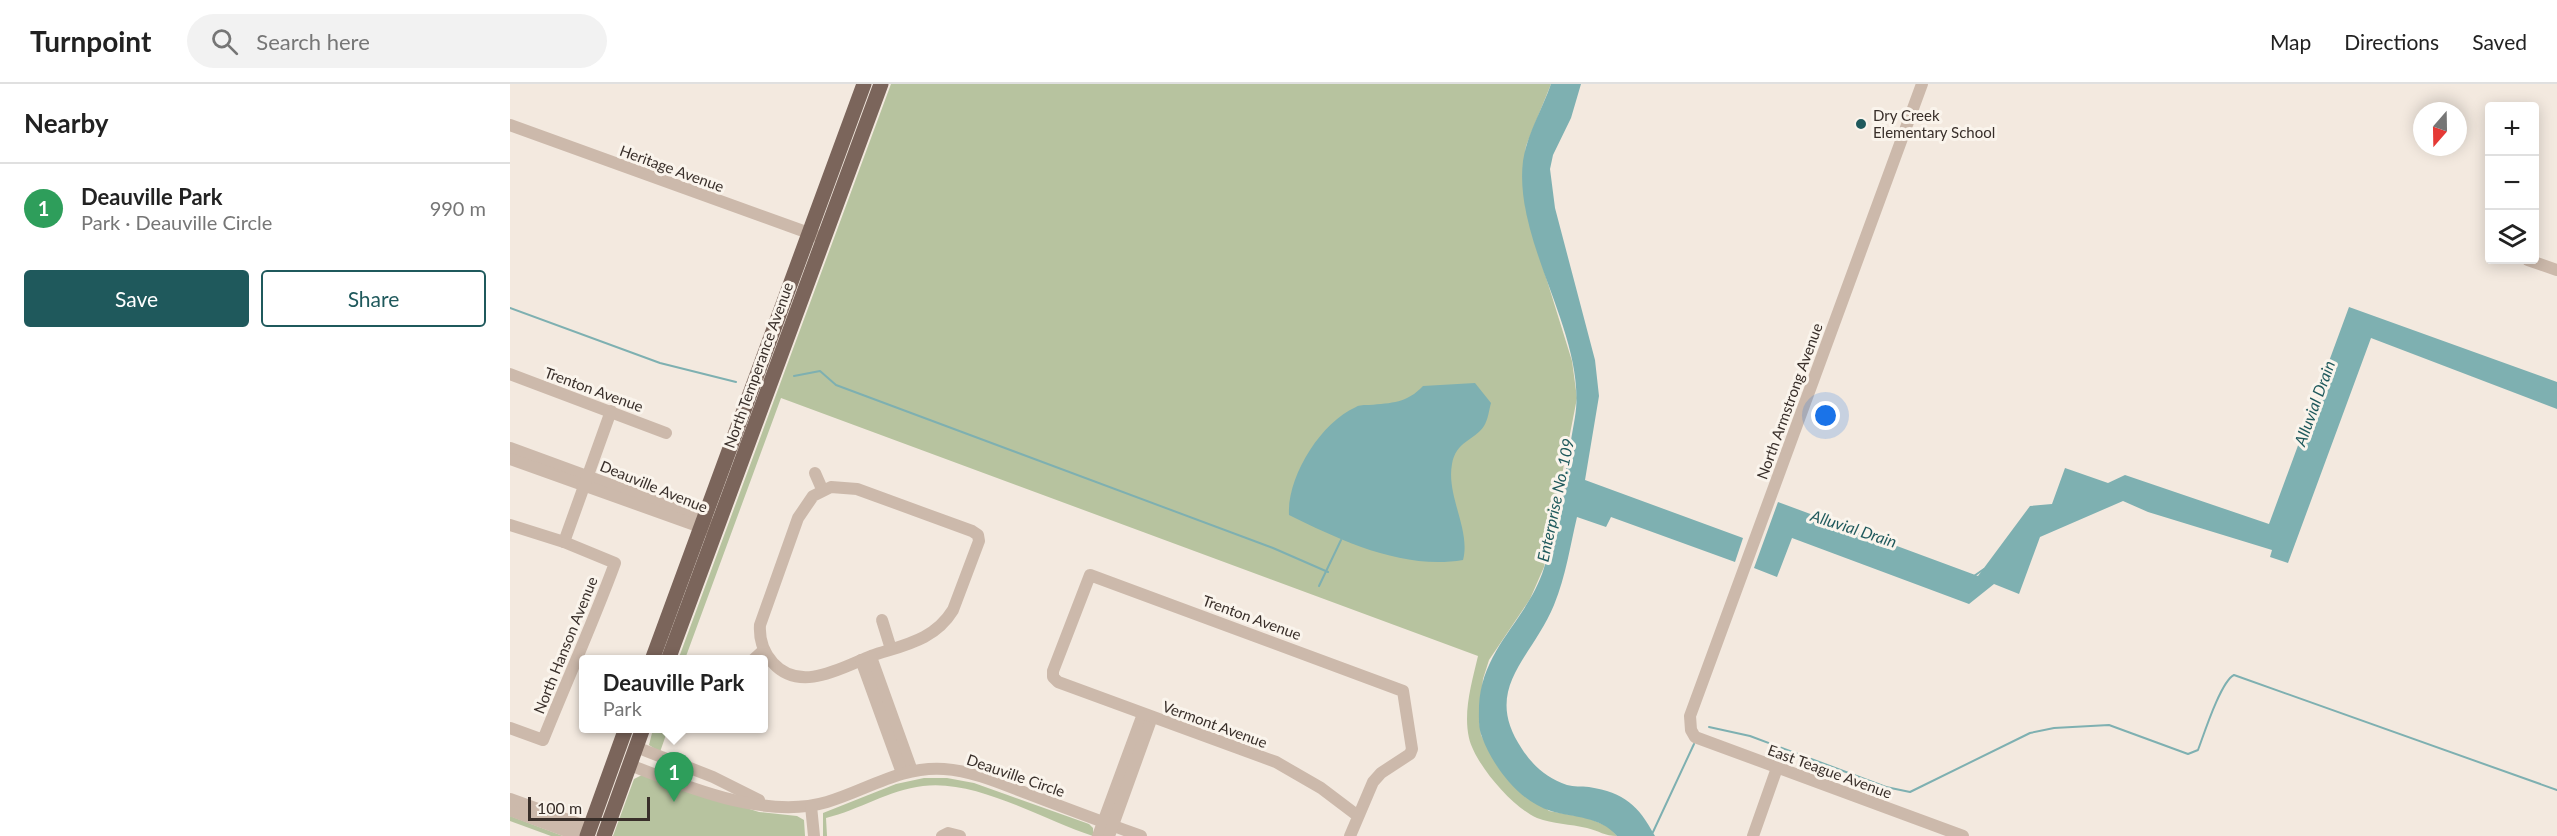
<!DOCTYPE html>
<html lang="en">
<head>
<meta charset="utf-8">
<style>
	:root { --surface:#fff; --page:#f2f2f2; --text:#222; --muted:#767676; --line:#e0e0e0; --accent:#1f595c }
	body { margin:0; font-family:Lato,sans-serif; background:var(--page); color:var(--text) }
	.controls { position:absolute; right:18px; top:18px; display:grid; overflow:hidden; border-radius:6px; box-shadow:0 3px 15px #0003 }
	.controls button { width:54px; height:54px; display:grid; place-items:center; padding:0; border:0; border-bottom:2px solid var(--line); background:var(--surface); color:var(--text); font:30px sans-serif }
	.compass { position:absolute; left:1903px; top:18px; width:54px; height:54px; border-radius:50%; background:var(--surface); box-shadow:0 3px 15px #0003; rotate:200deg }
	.scale { position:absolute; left:18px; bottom:15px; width:122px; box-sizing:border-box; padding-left:6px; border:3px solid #392f2a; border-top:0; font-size:16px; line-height:21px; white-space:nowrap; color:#392f2a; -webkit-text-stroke:4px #faf4ec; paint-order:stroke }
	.you { position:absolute; left:1316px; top:332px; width:21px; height:21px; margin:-15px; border:4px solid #fff; border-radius:50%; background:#1a73e8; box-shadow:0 0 0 9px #1a73e833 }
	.badge { display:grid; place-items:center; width:39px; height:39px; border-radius:50%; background:var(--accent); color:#fff; font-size:20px; font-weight:700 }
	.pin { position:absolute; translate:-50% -50px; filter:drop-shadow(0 2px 3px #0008) }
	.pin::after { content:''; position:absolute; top:32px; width:21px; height:18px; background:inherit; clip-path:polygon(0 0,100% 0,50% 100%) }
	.popup { position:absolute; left:69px; top:571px; width:189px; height:78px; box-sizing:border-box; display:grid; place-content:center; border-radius:6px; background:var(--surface); filter:drop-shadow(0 2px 4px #0005); font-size:20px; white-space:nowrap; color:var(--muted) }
	.popup b { font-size:22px; color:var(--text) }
	.popup::after { content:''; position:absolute; left:50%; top:100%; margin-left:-12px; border:12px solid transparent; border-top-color:var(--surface) }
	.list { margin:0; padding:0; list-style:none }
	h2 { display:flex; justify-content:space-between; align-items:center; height:78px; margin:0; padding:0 24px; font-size:26px }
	h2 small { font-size:20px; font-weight:400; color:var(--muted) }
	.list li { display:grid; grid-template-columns:39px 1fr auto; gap:18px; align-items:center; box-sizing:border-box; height:90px; padding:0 24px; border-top:2px solid var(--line) }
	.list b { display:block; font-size:22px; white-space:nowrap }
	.list p { margin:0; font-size:20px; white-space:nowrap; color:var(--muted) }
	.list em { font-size:20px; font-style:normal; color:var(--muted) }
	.actions { display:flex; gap:12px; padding:18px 24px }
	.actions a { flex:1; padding:14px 0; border:2px solid var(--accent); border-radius:6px; text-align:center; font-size:21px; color:var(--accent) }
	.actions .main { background:var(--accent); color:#fff }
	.icon { flex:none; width:33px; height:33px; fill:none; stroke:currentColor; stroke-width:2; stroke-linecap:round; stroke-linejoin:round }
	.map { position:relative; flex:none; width:2047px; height:752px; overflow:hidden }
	header { display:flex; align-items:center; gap:36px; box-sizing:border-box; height:84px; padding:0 30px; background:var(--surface); border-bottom:2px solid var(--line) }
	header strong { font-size:28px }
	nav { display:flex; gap:33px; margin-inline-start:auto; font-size:21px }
	.search { width:420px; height:54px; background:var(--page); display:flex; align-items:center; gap:15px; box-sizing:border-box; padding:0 21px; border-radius:33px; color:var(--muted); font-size:22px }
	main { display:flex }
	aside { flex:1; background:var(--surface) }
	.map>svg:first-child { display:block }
	.green { fill:#b7c39f }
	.water { fill:#7eb0b1 }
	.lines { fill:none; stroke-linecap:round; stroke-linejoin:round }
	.stream { stroke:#7eb0b1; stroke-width:2 }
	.minor { stroke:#ccb9ab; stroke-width:12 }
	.major { stroke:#7b655b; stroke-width:15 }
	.poi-dot { fill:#1f595c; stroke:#faf4ec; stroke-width:2 }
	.labels { text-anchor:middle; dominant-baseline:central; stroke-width:6; stroke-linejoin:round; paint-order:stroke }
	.poi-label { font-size:15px; fill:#392f2a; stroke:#faf4ec; text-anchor:start }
	.street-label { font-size:15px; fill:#392f2a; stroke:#faf4ec }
	.water-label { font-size:16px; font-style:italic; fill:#1f595c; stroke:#faf4ec }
</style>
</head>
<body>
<header>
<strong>Turnpoint</strong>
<div class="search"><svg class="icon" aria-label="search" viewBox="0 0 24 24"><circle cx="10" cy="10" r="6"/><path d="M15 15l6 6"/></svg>Search here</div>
<nav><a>Map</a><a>Directions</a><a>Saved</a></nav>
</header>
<main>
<aside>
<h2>Nearby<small></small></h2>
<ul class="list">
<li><span class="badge" style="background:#2e9e5b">1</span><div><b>Deauville Park</b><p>Park · Deauville Circle</p></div><em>990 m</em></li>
</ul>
<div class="actions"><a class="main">Save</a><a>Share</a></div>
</aside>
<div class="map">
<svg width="2047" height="752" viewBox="0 0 2047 752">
	<rect width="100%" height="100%" fill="#f3e9df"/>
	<g class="green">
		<path d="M381,0H1041L1016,62L1013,88L1021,145L1062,277L1067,314L1034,483L1020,515L979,576L973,595L969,634L971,651L988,683L1039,727L1078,734L1099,743L1107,752C1095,752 1089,747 1077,744C1060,740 1043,740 1027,734C1003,724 965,680 959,654C953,627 962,598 968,572L271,314L175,575L168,576Z"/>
		<path d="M143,645H158L150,668L139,661Z"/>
		<path d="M132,691L249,728L287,732L294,736L295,752H103L124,695Z"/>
		<path d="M414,694H437L464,699L579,740L583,744V752C535,737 467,695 413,702C379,706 349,726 316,734L317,752H313V729L386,700Z"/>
		<path d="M0,732L53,752H41L0,737Z"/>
	</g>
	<g class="water">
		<path d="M1041,0H1071L1061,34L1043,71L1040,85L1045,124L1085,276L1089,312L1075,396L1233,454L1225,478L1101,433L1096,443L1067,433C1060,462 1056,492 1044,521C1022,575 971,604 1012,665C1023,682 1037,694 1057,701C1064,703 1071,702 1079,703C1115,709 1128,721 1145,752H1107C1090,732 1064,734 1041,727C1010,718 983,683 972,653C968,644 969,632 969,622C972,563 1018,536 1034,484C1049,436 1056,383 1065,333C1078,252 1003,159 1013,77C1017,50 1032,26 1041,0Z"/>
		<path d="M1839,223L2047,298V325L1861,254L1778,479L1760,473L1762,466L1638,428L1613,417L1530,453L1509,510L1484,500L1459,520L1282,454L1267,493L1244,484L1268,418L1468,492L1520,422L1542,420L1555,384L1598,399L1615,391L1759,440Z"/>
		<path d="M965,299L981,319C979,326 978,336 974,342C964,357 946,357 942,380C936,412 961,446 953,476C893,486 832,457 779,431C777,393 810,339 846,323C849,321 855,321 859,321C882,319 897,319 913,302Z"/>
	</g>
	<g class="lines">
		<g class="stream">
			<path d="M0,224L150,279L226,298"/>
			<path d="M284,292L310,287L326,301L763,464L818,488"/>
			<path d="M1464,492L1474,485"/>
			<path d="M809,502L831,456"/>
			<path d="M1199,643L1240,652L1376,703L1400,708L1520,649L1544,644L1599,641L1678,670L1688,666C1694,650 1711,597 1724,591L2047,706"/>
			<path d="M1139,752L1143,748L1184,660"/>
		</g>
		<g class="minor">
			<path d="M1412,0L1180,632L1181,646L1185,653L1453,752"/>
			<path d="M0,41L307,152"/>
			<path d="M2018,176L2047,186"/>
			<path d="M0,290L156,349"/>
			<path d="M0,364L194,435L201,441"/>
			<path d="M0,375L199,446"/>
			<path d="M305,389L312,405"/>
			<path d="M321,403L347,405L462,447L468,451L469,457L443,526C424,557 393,561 361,572C331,584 290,609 263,579C253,568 249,556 250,541L288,434L303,412Z"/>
			<path d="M0,441L54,458L105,479C83,539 57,596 33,656L0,644"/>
			<path d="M54,458L101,327"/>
			<path d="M372,536L381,565"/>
			<path d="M361,573L402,687"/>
			<path d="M243,576L254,566"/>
			<path d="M351,576L392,689"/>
			<path d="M126,663L203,693L249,716"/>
			<path d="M120,681C177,703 256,736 317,718C357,706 391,682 434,685C463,687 490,699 516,709C555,724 593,738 631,752"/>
			<path d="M0,715L80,744"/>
			<path d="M301,722L304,752"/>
			<path d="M0,726L70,752"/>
			<path d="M432,752L438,749L450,752"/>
			<path d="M588,752L633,630"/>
			<path d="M599,752L642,633"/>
			<path d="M840,752L863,698L871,689L900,670L902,665L893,607L580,491L543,587V593L548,598L766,678L811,704L848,732"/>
			<path d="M1243,752L1267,684"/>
		</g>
		<g class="major">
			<path d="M142,576L354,0"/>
			<path d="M158,576L371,0"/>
			<path d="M77,752L116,644"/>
			<path d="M94,752L133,644"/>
		</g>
	</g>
	<circle class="poi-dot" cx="1351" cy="40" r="6"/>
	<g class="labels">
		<g class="poi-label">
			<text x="1363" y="31">Dry Creek<tspan x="1363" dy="17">Elementary School</tspan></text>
		</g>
		<g class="street-label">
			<text transform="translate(162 84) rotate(20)">Heritage Avenue</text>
			<text transform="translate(248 281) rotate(-70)">North Temperance Avenue</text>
			<text transform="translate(84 305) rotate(20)">Trenton Avenue</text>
			<text transform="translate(1279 317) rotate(-70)">North Armstrong Avenue</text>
			<text transform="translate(144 402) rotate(22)">Deauville Avenue</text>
			<text transform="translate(742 533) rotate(20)">Trenton Avenue</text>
			<text transform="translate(55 561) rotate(-68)">North Hanson Avenue</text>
			<text transform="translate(705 640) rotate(20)">Vermont Avenue</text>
			<text transform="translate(1320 687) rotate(20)">East Teague Avenue</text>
			<text transform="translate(506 691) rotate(19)">Deauville Circle</text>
		</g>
		<g class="water-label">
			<text transform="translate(1804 319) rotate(-70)">Alluvial Drain</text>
			<text transform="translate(1045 416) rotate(-78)">Enterprise No. 109</text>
			<text transform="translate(1344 444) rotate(18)">Alluvial Drain</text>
		</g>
	</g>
</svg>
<div class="controls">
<button>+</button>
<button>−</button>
<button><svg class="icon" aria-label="layers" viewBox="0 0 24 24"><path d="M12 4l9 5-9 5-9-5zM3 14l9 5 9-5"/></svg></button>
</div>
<svg class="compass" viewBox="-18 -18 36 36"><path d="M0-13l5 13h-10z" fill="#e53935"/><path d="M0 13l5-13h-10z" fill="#767676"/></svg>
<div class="scale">100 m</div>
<div class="you"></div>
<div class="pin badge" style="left:164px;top:718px;background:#2e9e5b">1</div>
<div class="popup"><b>Deauville Park</b>Park</div>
</div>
</main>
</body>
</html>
